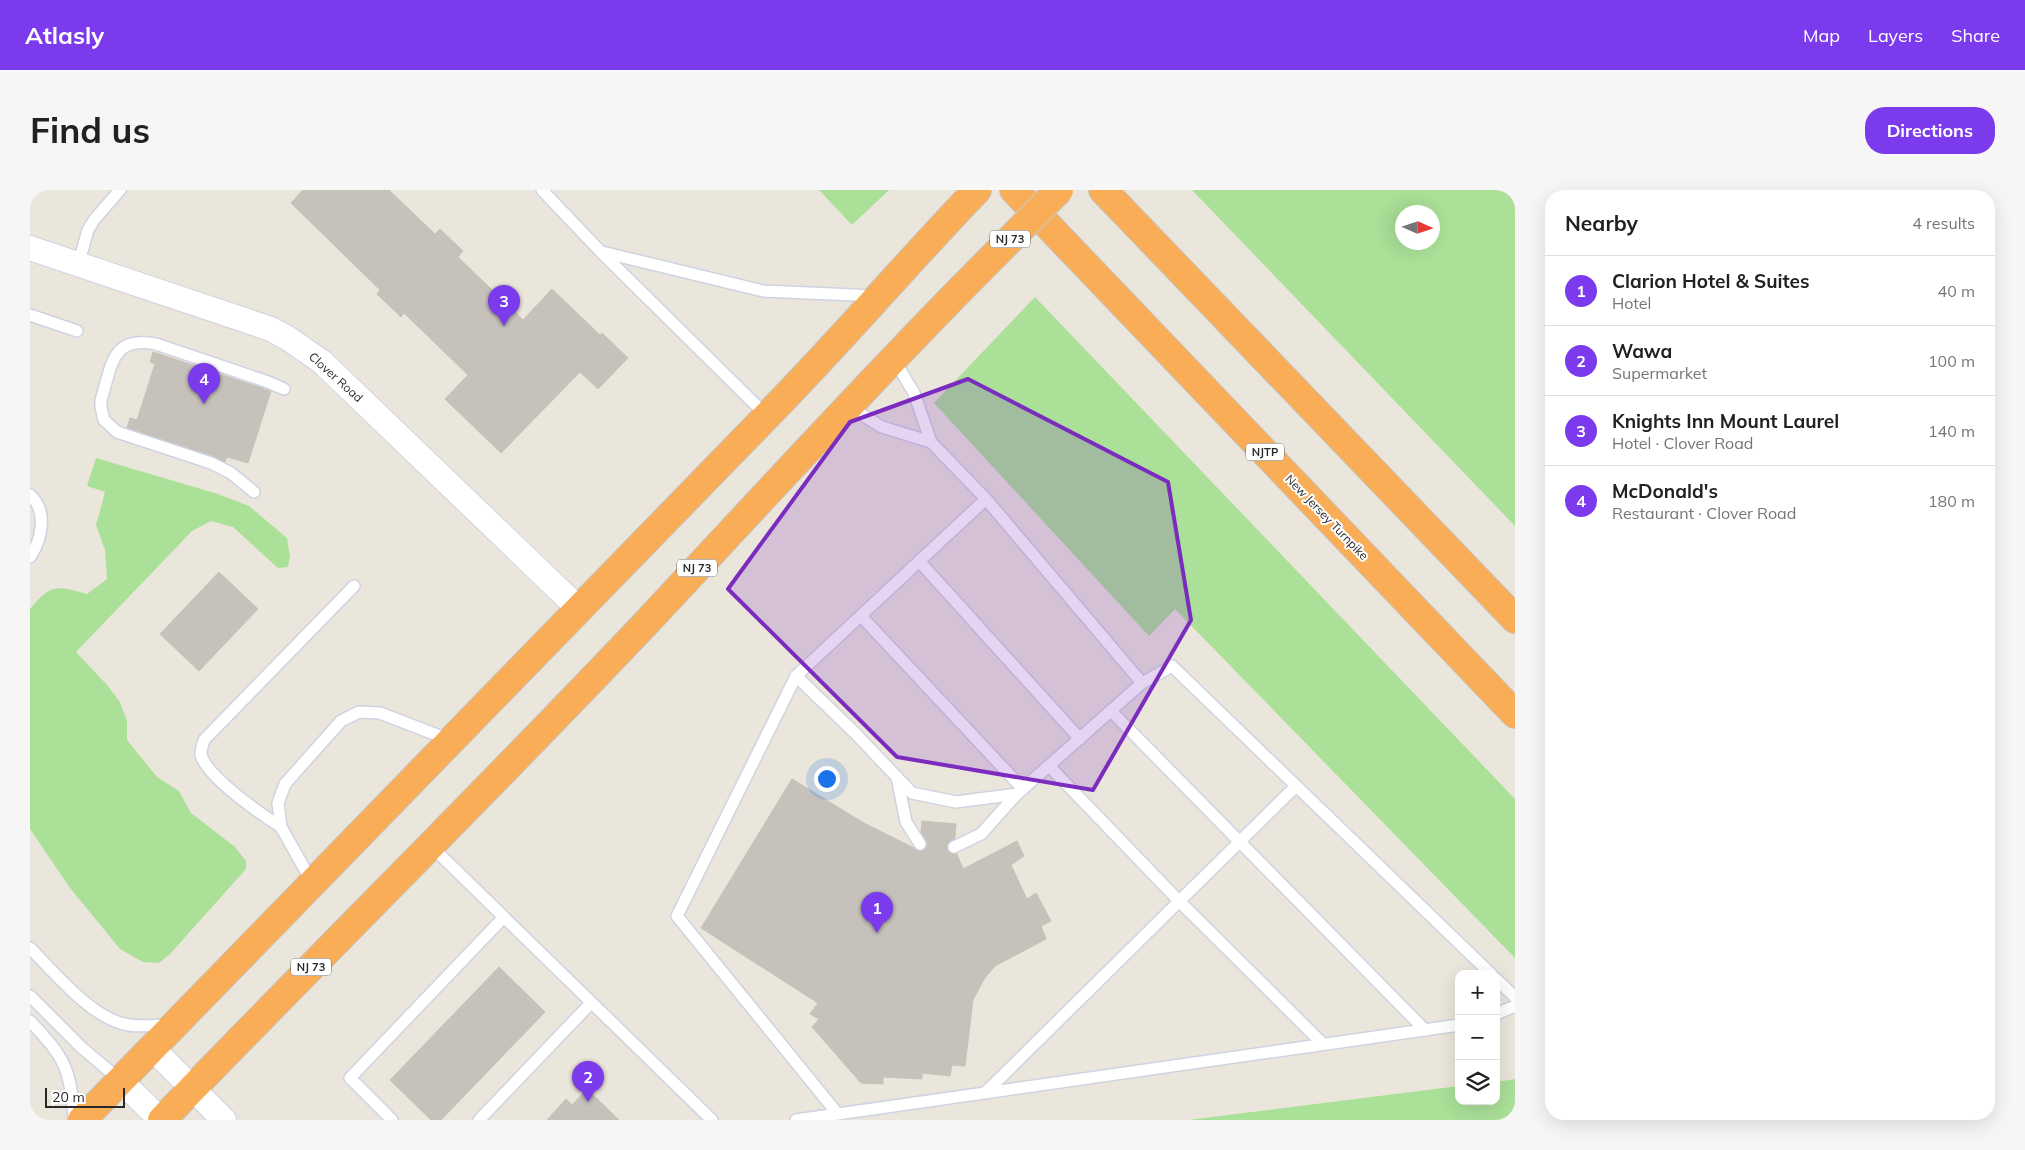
<!DOCTYPE html>
<html lang="en">
<head>
<meta charset="utf-8">
<style>
	:root { --surface:#fff; --page:#f6f6f6; --text:#202124; --muted:#757577; --line:#e0e0e0; --accent:#7c3aed }
	body { margin:0; font-family:Mulish,sans-serif; background:var(--page); color:var(--text) }
	.controls { position:absolute; right:15px; bottom:15px; display:grid; overflow:hidden; border-radius:10px; box-shadow:0 5px 20px #0002 }
	.controls button { width:45px; height:45px; display:grid; place-items:center; padding:0; border:0; border-bottom:1px solid var(--line); background:var(--surface); color:var(--text); font:25px sans-serif }
	.compass { position:absolute; left:1365px; top:15px; width:45px; height:45px; border-radius:50%; background:var(--surface); box-shadow:0 5px 20px #0002; rotate:93deg }
	.scale { position:absolute; left:15px; bottom:12px; width:80px; box-sizing:border-box; padding-left:5px; border:2px solid #292929; border-top:0; font-size:14px; line-height:18px; white-space:nowrap; color:#292929; -webkit-text-stroke:4px #fff; paint-order:stroke }
	.you { position:absolute; left:796px; top:588px; width:18px; height:18px; margin:-12px; border:4px solid #fff; border-radius:50%; background:#1a73e8; box-shadow:0 0 0 8px #1a73e833 }
	.badge { display:grid; place-items:center; width:32px; height:32px; border-radius:50%; background:var(--accent); color:#fff; font-size:16px; font-weight:700 }
	.pin { position:absolute; translate:-50% -41px; filter:drop-shadow(0 1px 2px #0008) }
	.pin::after { content:''; position:absolute; top:26px; width:18px; height:15px; background:inherit; clip-path:polygon(0 0,100% 0,50% 100%) }
	.list { margin:0; padding:0; list-style:none }
	h2 { display:flex; justify-content:space-between; align-items:center; height:65px; margin:0; padding:0 20px; font-size:21px }
	h2 small { font-size:16px; font-weight:400; color:var(--muted) }
	.list li { display:grid; grid-template-columns:32px 1fr auto; gap:15px; align-items:center; box-sizing:border-box; height:70px; padding:0 20px; border-top:1px solid var(--line) }
	.list b { display:block; font-size:19px; white-space:nowrap }
	.list p { margin:0; font-size:16px; white-space:nowrap; color:var(--muted) }
	.list em { font-size:16px; font-style:normal; color:var(--muted) }
	.icon { flex:none; width:28px; height:28px; fill:none; stroke:currentColor; stroke-width:2; stroke-linecap:round; stroke-linejoin:round }
	.map { position:relative; flex:none; width:1485px; height:930px; overflow:hidden; border-radius:20px }
	header { display:flex; align-items:center; gap:30px; box-sizing:border-box; height:70px; padding:0 25px; background:var(--accent); color:#fff }
	header strong { font-size:24px }
	nav { display:flex; gap:28px; margin-inline-start:auto; font-size:18px }
	.intro { display:flex; align-items:center; justify-content:space-between; box-sizing:border-box; height:120px; padding:0 30px }
	h1 { margin:0; font-size:35px }
	.button { padding:12px 22px; border-radius:20px; background:var(--accent); color:#fff; font-size:18px; font-weight:700 }
	main { display:flex; gap:30px; padding:0 30px }
	aside { flex:1; background:var(--surface); border-radius:20px; box-shadow:0 5px 20px #0002 }
	.map>svg:first-child { display:block }
	.green { fill:#aae098; fill-rule:evenodd }
	.building { fill:#c6c2bb; stroke:#c6c2b5 }
	.lines { fill:none; stroke-linecap:round; stroke-linejoin:round }
	.lane-casing { stroke:#d0d2e2; stroke-width:14 }
	.street-casing { stroke:#d0d2e2; stroke-width:26 }
	.highway-casing { stroke:#c7c7c7; stroke-width:30 }
	.lane { stroke:#fff; stroke-width:11 }
	.street { stroke:#fff; stroke-width:24 }
	.highway { stroke:#f9ad57; stroke-width:28 }
	.highway-bridge-casing { stroke:#c7c7c7; stroke-width:30; stroke-linecap:butt }
	.highway-bridge { stroke:#f9ad57; stroke-width:28 }
	.marked { fill:#7b2cbf; fill-opacity:0.2; stroke:#7b2cbf; stroke-width:4; stroke-linejoin:round }
	.labels { text-anchor:middle; dominant-baseline:central; stroke-width:4; stroke-linejoin:round; paint-order:stroke }
	.shield { fill:#fff; stroke:#696969; stroke-width:1 }
	.shield-label { font-size:11px; font-weight:bold; fill:#292929 }
	.street-label { font-size:12px; fill:#292929; stroke:#fff }
</style>
</head>
<body>
<header>
<strong>Atlasly</strong>
<nav><a>Map</a><a>Layers</a><a>Share</a></nav>
</header>
<div class="intro"><h1>Find us</h1><a class="button">Directions</a></div>
<main>
<div class="map">
<svg width="1485" height="930" viewBox="0 0 1485 930">
	<rect width="100%" height="100%" fill="#ebe6db"/>
	<g class="green">
		<path d="M789,0H859L822,35Z"/>
		<path d="M1162,0H1485V336ZM1402,22V52H1372V22Z"/>
		<path d="M1005,107L1485,609V768L1145,419L1119,446L904,213Z"/>
		<path d="M66,268L188,304L219,316L257,348L260,366L258,377L248,378L203,337L181,331L162,341L46,462L77,495L90,512L97,531V550L127,587L149,601L161,623L205,657L216,671V679L140,764L129,773L113,772L90,759L40,698L0,639V419C20,394 27,395 57,404L77,389L75,360L66,335L75,302L57,296Z"/>
		<path d="M1485,889V930H1158L1429,896V911H1466V892Z"/>
	</g>
	<g class="building">
		<path d="M273,0H359L405,44L410,39L433,61L428,67L493,130L522,99L570,145L572,143L598,168L568,199L550,182L471,263L415,209L438,185L374,123L371,127L347,104L350,100L261,13Z"/>
		<path d="M123,162L241,201L218,273L197,267L194,274L124,251L125,247L97,238L100,228L107,230L125,174L120,172Z"/>
		<path d="M189,382L228,419L169,481L130,444Z"/>
		<path d="M762,589L832,632L886,659L890,654L892,631L926,634L924,657L933,679L987,651L994,666L981,675L997,709L1006,703L1021,731L1011,736L1016,749L965,776L954,789L943,810L935,876L922,875L920,886L892,883V889L853,887V894L831,893L782,837L789,829L780,824L788,813L671,738Z"/>
		<path d="M469,777L515,822L411,930H401L360,890Z"/>
		<path d="M557,899L589,930H517L536,909L542,915Z"/>
	</g>
	<g class="lines">
		<g class="lane-casing">
			<g id="lane">
				<path d="M512,0L571,62L737,226"/>
				<path d="M572,62L733,101L847,106"/>
				<path d="M48,75L58,40L64,30L90,0"/>
				<path d="M0,125L47,141"/>
				<path d="M818,216L852,237L901,252L884,203L863,168"/>
				<path d="M901,252L956,309L1112,493"/>
				<path d="M224,302L201,283L181,273L87,242L74,230L71,217V210C82,176 81,145 126,154L238,192L254,199"/>
				<path d="M0,305C18,321 12,349 0,367"/>
				<path d="M889,371L1050,549"/>
				<path d="M831,426L993,599"/>
				<path d="M766,486L825,543L882,603L926,612L987,604L1112,493L1142,476L1461,784"/>
				<path d="M1081,521L1395,840"/>
				<path d="M1019,576L1149,711L1293,854"/>
				<path d="M867,587L876,632L890,654"/>
				<path d="M251,637C231,624 178,588 171,565C170,561 173,555 174,550L324,396"/>
				<path d="M400,655L682,930"/>
				<path d="M924,657L951,644L987,604"/>
				<path d="M282,692L251,637L248,613L255,594L311,531L329,522L350,523L420,550"/>
				<path d="M0,758C25,783 63,830 99,835C112,837 126,835 138,835"/>
				<path d="M1466,789L1485,807"/>
				<path d="M0,806L51,857L90,890"/>
				<path d="M1466,824L1485,816"/>
				<path d="M0,831C35,868 41,879 44,930"/>
				<path d="M956,902L1266,596"/>
				<path d="M807,923L647,726L766,486L956,309"/>
				<path d="M362,930L320,888L474,727"/>
				<path d="M449,930L561,813"/>
				<path d="M766,930L1429,835"/>
			</g>
		</g>
		<g class="street-casing">
			<g id="street">
				<path d="M0,58L241,139L259,149L292,172L548,418"/>
				<path d="M122,858L194,930"/>
				<path d="M90,890L131,930"/>
			</g>
		</g>
		<g class="highway-casing">
			<g id="highway">
				<path d="M984,0L1485,524"/>
				<path d="M1073,0L1485,429"/>
				<path d="M52,930C279,695 507,461 735,228C808,154 875,75 947,0"/>
				<path d="M132,930C293,763 458,600 617,432C722,320 824,208 931,99"/>
			</g>
		</g>
		<use href="#lane" class="lane"/>
		<use href="#street" class="street"/>
		<use href="#highway" class="highway"/>
		<g class="highway-bridge-casing">
			<path id="highway-bridge" d="M931,99L1029,0"/>
		</g>
		<use href="#highway-bridge" class="highway-bridge"/>
	</g>
	<path class="marked" d="M938,189L1138,292L1161,430L1063,600L867,567L698,399L820,232Z"/>
	<g class="labels">
		<g class="shield">
			<rect x="960" y="40.5" width="40" height="17" rx="4"/>
			<rect x="1216" y="253.5" width="38" height="17" rx="4"/>
			<rect x="647" y="369.5" width="40" height="17" rx="4"/>
			<rect x="261" y="768.5" width="40" height="17" rx="4"/>
		</g>
		<g class="shield-label">
			<text x="980" y="49">NJ 73</text>
			<text x="1235" y="262">NJTP</text>
			<text x="667" y="378">NJ 73</text>
			<text x="281" y="777">NJ 73</text>
		</g>
		<g class="street-label">
			<text transform="translate(306 187) rotate(42)">Clover Road</text>
			<text transform="translate(1297 327) rotate(46)">New Jersey Turnpike</text>
		</g>
	</g>
</svg>
<div class="controls">
<button>+</button>
<button>−</button>
<button><svg class="icon" aria-label="layers" viewBox="0 0 24 24"><path d="M12 4l9 5-9 5-9-5zM3 14l9 5 9-5"/></svg></button>
</div>
<svg class="compass" viewBox="-18 -18 36 36"><path d="M0-13l5 13h-10z" fill="#e53935"/><path d="M0 13l5-13h-10z" fill="#757577"/></svg>
<div class="scale">20 m</div>
<div class="you"></div>
<div class="pin badge" style="left:847px;top:743px">1</div>
<div class="pin badge" style="left:558px;top:912px">2</div>
<div class="pin badge" style="left:474px;top:136px">3</div>
<div class="pin badge" style="left:174px;top:214px">4</div>
</div>
<aside>
<h2>Nearby<small>4 results</small></h2>
<ul class="list">
<li><span class="badge">1</span><div><b>Clarion Hotel &amp; Suites</b><p>Hotel</p></div><em>40 m</em></li>
<li><span class="badge">2</span><div><b>Wawa</b><p>Supermarket</p></div><em>100 m</em></li>
<li><span class="badge">3</span><div><b>Knights Inn Mount Laurel</b><p>Hotel · Clover Road</p></div><em>140 m</em></li>
<li><span class="badge">4</span><div><b>McDonald's</b><p>Restaurant · Clover Road</p></div><em>180 m</em></li>
</ul>
</aside>
</main>
</body>
</html>
